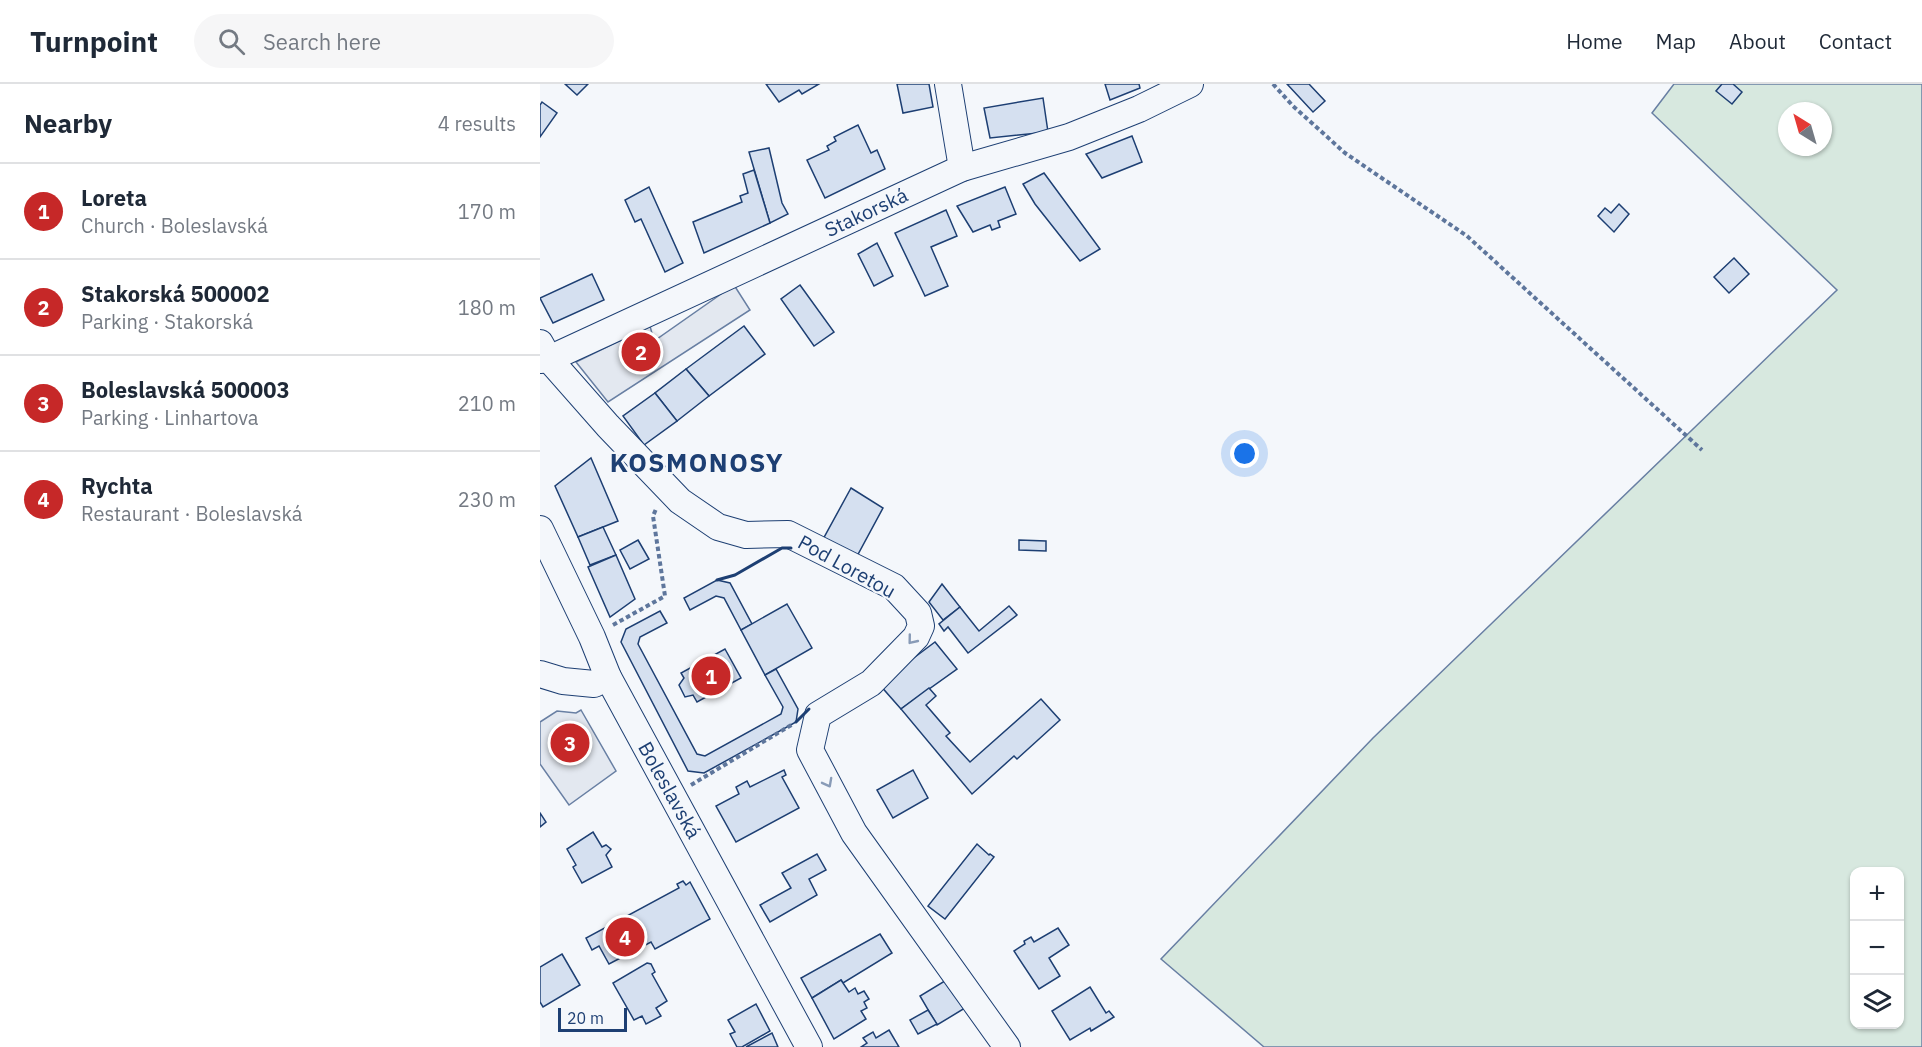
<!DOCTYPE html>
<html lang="en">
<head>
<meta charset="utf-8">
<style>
	:root { --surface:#fff; --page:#f6f6f7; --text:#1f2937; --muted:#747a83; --line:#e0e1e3; --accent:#c62828 }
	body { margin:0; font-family:"IBM Plex Sans",sans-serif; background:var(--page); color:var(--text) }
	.controls { position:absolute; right:18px; bottom:18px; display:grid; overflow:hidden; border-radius:12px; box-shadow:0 2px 4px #0004 }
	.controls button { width:54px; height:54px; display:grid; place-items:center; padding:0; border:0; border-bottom:2px solid var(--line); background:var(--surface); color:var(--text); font:30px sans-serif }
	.compass { position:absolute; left:1238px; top:18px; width:54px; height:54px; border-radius:50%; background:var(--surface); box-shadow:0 2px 4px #0004; rotate:323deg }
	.scale { position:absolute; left:18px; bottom:15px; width:69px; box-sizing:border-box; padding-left:6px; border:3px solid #1d3f73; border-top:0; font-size:16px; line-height:21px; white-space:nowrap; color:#1d3f73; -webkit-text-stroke:4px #f4f7fb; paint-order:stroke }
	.you { position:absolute; left:705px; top:370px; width:21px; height:21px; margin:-15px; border:4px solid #fff; border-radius:50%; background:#1a73e8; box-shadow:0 0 0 9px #1a73e833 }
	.badge { display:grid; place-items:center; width:39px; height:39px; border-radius:50%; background:var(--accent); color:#fff; font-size:20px; font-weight:700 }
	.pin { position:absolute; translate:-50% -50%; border:3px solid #fff; box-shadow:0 2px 6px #0006 }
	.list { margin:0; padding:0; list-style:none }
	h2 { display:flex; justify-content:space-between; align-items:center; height:78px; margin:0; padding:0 24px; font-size:26px }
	h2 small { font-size:20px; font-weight:400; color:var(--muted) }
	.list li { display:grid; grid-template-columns:39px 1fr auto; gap:18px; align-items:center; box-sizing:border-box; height:96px; padding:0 24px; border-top:2px solid var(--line) }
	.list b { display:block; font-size:22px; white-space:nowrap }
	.list p { margin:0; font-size:20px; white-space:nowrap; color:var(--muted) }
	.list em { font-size:20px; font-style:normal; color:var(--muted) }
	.icon { flex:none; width:33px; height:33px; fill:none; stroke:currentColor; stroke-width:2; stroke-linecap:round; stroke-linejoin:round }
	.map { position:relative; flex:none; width:1382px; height:963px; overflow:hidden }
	header { display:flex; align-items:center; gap:36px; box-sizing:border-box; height:84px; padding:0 30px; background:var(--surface); border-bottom:2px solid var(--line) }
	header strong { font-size:28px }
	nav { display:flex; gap:33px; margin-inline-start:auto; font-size:21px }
	.search { width:420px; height:54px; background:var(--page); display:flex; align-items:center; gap:15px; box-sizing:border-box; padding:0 21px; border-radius:33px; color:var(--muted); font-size:22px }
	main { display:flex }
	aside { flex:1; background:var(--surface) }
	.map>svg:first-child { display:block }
	.green { fill:#d7e8df; stroke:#687fa3; stroke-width:1.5; fill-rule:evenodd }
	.parking { fill:#e3e8f0; stroke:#687fa3; stroke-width:1.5 }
	.building { fill:#d5e0f0; stroke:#1d3f73; stroke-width:1.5 }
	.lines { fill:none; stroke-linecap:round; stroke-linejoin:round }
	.minor-casing { stroke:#1d3f73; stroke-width:28 }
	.path { stroke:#5e769c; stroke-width:4; stroke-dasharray:4.5 3; stroke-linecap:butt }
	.minor { stroke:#f4f7fb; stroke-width:26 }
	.wall { stroke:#1d3f73; stroke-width:3 }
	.oneway { stroke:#889bb7 }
	.labels { text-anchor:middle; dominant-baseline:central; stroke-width:4.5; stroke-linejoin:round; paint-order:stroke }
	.street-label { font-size:20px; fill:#1d3f73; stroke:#f4f7fb }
	.district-label { font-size:26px; font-weight:bold; letter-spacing:1.5px; fill:#1d3f73; stroke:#f4f7fb }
</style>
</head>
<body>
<header>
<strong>Turnpoint</strong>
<div class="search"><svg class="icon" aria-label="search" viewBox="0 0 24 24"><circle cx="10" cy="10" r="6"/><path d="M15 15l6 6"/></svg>Search here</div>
<nav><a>Home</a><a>Map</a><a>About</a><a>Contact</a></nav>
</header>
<main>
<aside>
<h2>Nearby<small>4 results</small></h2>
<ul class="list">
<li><span class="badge">1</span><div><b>Loreta</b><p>Church · Boleslavská</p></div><em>170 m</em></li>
<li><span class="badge">2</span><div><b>Stakorská 500002</b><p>Parking · Stakorská</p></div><em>180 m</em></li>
<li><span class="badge">3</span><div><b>Boleslavská 500003</b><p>Parking · Linhartova</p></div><em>210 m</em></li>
<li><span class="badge">4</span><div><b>Rychta</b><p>Restaurant · Boleslavská</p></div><em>230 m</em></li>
</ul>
</aside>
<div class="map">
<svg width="1382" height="963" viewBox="0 0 1382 963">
	<rect width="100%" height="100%" fill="#f4f7fb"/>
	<path class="green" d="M1134,0H1382V963H724L621,875L833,654L1297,206L1112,29ZM1247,27H1283V63H1247ZM1314,788H1360V940H1314Z"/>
	<g class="parking">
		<path d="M194,201L210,226L68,318L36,278L110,242L114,257Z"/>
		<path d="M41,626L76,687L29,721L0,680V638L17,627L36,629Z"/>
	</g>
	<g class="building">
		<path d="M25,0H48L37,11Z"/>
		<path d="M226,0H279L262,10L259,6L239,18Z"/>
		<path d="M357,0H389L393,23L363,29Z"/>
		<path d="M565,0H599L600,4L570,16Z"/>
		<path d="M747,0H769L785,17L773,28Z"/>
		<path d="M1182,0H1193L1202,8L1192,20L1176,7Z"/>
		<path d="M503,14L508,48L450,54L444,24Z"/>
		<path d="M2,18L17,29L0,53V21Z"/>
		<path d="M318,41L331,69L337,66L345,85L285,114L267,76L289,66L287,62L296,57L294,53Z"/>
		<path d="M592,52L602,78L562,94L546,70Z"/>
		<path d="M229,64L242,119L248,130L230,139L209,68Z"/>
		<path d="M214,86L230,139L164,169L153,138L202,118L200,112L208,109L203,90Z"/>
		<path d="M504,89L560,165L540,177L495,120L483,100Z"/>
		<path d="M109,103L143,179L125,188L101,135L95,138L85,116Z"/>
		<path d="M465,103L476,130L458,137L460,143L452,146L450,141L433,148L417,122Z"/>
		<path d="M1079,120L1089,130L1074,148L1058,132L1065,124L1071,129Z"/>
		<path d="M406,126L417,152L391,163L408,202L385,212L355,149Z"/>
		<path d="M337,159L353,192L334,202L318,170Z"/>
		<path d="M1194,174L1209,190L1189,209L1174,193Z"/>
		<path d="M52,190L64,216L13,239L0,214Z"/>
		<path d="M260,201L294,248L274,262L241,215Z"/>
		<path d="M204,242L225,270L169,312L146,285Z"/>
		<path d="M146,285L169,312L137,337L115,309Z"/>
		<path d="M115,309L137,337L104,361L83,332Z"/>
		<path d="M51,374L78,437L38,453L15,402Z"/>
		<path d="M311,404L343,424L316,474L281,459Z"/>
		<path d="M63,443L76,471L50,481L38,453Z"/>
		<path d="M98,456L109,475L90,485L80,466Z"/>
		<path d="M479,456L506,457V467L479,466Z"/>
		<path d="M76,471L95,515L70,533L48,483Z"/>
		<path d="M177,496L190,499L212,540L201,546L184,514L176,512L150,526L144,514Z"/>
		<path d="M402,500L420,523L403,536L389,518Z"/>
		<path d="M247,520L272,564L225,591L201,546Z"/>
		<path d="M469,522L477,531L428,569L408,543L404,547L399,540L420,523L439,547Z"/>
		<path d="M120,527L127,539L100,553L98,560L157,670L165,672L241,630L243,623L225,591L236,585L258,625L256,638L164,689L148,687L81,558L86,545Z"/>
		<path d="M395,558L417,585L361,625L339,600Z"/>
		<path d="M185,565L201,594L157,618L153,611L145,613L139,601L144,594L141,589Z"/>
		<path d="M389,604L396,612L386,621L410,649L406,652L430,678L501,615L520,636L477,675L474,672L432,710L361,625Z"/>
		<path d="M244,686L246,691L242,693L259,724L196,758L176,722L199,710L196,703L207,697L210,703Z"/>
		<path d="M373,686L388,714L353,734L337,706Z"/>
		<path d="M0,729L6,738L0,743Z"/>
		<path d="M53,748L62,763L66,761L71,765L66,771L72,783L42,799L33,783L36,781L27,765Z"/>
		<path d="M437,760L449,771L450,770L454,773L405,835L388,822Z"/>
		<path d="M277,770L286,786L269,795L277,811L230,838L220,821L251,804L242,789Z"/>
		<path d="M143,797L146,801L150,798L170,835L115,865L111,858L69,880L59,862L52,866L46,854L139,804L137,800Z"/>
		<path d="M518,844L529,861L509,874L520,892L499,905L474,867L485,860L484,857L491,853L494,858Z"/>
		<path d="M340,850L352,869L303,899L301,896L272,914L261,894Z"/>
		<path d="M22,870L40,901L3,923L0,918V883Z"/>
		<path d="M107,879L111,880L115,888L112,890L127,917L116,924L121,932L106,940L102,932L94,936L73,899Z"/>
		<path d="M408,895L425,924L397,941L380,912Z"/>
		<path d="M301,896L309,908L315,904L318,910L324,907L329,915L324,918L327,924L321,927L326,935L294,955L272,914Z"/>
		<path d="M550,903L566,929L569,927L574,933L551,947L550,944L530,956L512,927Z"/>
		<path d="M216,920L230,947L202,963H197L190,950L195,948L188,936Z"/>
		<path d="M388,926L397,940L378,950L370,936Z"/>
		<path d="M349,946L359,963H321L327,959L323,954L333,948L336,954Z"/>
		<path d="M232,949L238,963H206Z"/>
	</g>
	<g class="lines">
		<g class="minor-casing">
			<g id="minor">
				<path d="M408,0L422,84"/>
				<path d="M0,259L9,275L68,342L140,417L178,443L206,451L248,450L354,503L378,529L381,542L376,553L331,599L278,631L270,666L314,749L467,963"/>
				<path d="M0,276L9,275L422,84L529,53L599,25L650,0"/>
				<path d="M0,445L52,553L68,593L269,963"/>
				<path d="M0,590L23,597L54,600L68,593"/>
			</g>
		</g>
		<g class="path">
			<path d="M733,0L753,22L805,69L927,152L1162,366"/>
			<path d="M73,541L125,512L113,432L116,425"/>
			<path d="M151,701L253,640"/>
		</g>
		<use href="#minor" class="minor"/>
		<g class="wall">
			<path d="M177,496L195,491L242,464H251"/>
			<path d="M256,638L269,625"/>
		</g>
	</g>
	<defs><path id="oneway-chevron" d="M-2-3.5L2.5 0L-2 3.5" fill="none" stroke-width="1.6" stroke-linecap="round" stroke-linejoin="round" transform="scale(1.5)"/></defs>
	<g class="oneway">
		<use href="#oneway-chevron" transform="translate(372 556) rotate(129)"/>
		<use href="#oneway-chevron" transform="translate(288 699) rotate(62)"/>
	</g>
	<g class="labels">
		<g class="street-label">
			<text transform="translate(326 128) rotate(-25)">Stakorská</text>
			<text transform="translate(307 482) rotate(29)">Pod Loretou</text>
			<text transform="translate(130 706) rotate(61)">Boleslavská</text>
		</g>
		<g class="district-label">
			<text x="157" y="378">KOSMONOSY</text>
		</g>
	</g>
</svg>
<div class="controls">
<button>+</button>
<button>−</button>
<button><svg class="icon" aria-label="layers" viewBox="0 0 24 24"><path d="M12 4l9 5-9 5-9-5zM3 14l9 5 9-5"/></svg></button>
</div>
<svg class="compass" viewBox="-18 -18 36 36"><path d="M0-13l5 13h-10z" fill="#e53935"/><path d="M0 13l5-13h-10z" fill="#747a83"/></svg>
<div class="scale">20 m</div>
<div class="you"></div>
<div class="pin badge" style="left:171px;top:592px">1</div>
<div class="pin badge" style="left:101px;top:268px">2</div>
<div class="pin badge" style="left:30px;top:659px">3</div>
<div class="pin badge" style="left:85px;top:853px">4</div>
</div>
</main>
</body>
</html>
